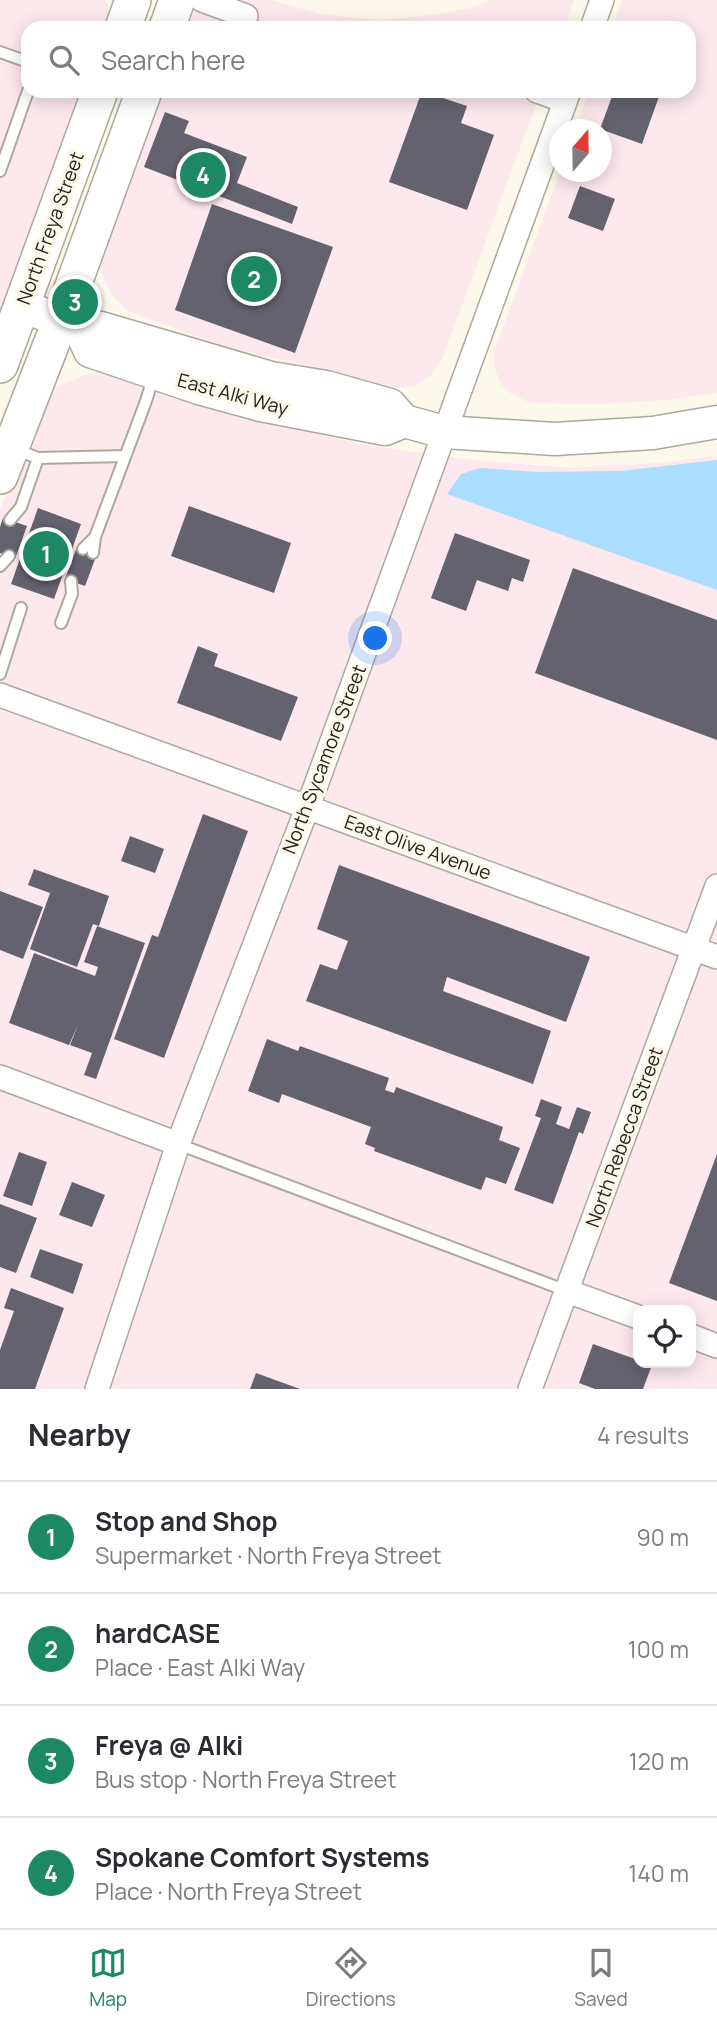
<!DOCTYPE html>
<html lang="en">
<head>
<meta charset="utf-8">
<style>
	:root { --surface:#fff; --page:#f7f7f7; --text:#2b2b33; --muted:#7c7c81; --line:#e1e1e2; --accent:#1d8865 }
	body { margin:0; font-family:Manrope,sans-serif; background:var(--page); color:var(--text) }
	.controls { position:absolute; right:21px; bottom:21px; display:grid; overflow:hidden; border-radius:14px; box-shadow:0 4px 18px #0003 }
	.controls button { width:63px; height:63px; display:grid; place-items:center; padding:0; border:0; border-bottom:2px solid var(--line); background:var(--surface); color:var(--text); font:35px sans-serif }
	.compass { position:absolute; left:549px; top:119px; width:63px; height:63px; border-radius:50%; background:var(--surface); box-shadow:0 4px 18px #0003; rotate:20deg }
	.you { position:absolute; left:376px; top:639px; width:24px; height:24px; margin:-18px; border:5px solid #fff; border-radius:50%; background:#1a73e8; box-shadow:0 0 0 10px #1a73e833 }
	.badge { display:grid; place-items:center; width:46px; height:46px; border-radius:50%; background:var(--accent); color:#fff; font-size:23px; font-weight:700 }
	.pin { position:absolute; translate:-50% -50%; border:4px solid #fff; box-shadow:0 2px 7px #0006 }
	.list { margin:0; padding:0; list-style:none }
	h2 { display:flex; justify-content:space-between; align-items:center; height:91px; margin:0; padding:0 28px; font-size:30px }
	h2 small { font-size:23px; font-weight:400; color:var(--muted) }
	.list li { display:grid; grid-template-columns:46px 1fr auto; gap:21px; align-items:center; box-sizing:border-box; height:112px; padding:0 28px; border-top:2px solid var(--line) }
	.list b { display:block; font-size:26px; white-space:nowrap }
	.list p { margin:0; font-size:23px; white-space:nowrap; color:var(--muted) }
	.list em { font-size:23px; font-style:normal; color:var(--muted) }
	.icon { flex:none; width:38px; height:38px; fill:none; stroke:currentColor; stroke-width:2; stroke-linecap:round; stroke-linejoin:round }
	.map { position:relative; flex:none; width:717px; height:1389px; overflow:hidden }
	.search { position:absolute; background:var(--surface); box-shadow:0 4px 18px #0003; left:21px; right:21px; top:21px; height:77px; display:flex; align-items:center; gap:18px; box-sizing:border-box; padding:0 24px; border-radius:21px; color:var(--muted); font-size:26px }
	.sheet { height:539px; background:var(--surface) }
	nav { display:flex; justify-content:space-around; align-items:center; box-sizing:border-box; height:98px; border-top:2px solid var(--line); background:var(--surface); font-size:19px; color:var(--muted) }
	nav a { display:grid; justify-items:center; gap:4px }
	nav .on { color:var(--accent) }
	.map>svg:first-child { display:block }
	.industrial { fill:#fde8ee; fill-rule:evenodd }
	.water { fill:#abddfe }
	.building { fill:#64626e }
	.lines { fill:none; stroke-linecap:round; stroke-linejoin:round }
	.service-casing { stroke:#aca99c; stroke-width:14 }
	.minor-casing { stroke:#aca99c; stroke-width:26 }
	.secondary-casing { stroke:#aca99c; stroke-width:35 }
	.primary-casing { stroke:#aca99c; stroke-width:38 }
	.service { stroke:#fff; stroke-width:10 }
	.minor { stroke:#fff; stroke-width:23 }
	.secondary { stroke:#fff; stroke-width:32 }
	.primary { stroke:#fff; stroke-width:35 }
	.labels { text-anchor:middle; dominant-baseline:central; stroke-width:7; stroke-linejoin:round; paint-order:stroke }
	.street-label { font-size:19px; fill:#201f1a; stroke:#fcf9ea }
</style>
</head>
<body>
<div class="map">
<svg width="717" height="1389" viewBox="0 0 717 1389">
	<rect width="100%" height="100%" fill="#fcf9ea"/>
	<g class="industrial">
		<path d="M0,0H105L108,5V22L106,28H28V91H84L0,329Z"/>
		<path d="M199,0H271L325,15L380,20L434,15L466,9L492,0H574L564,28H188Z"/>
		<path d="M622,0H717V393L665,400L599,404L530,403L510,393L501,384L494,367V352L560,172H602V130L575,129L589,91H689V28H612Z"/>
		<path d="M162,91H541L442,360L430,376L416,386L397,388L220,345L128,311L111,294L101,272L98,247Z"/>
		<path d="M90,373L115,375L213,407L363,445L481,461L571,468L656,463L717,456V1389H0V509L39,411L54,388ZM638,1310H691V1363H638Z"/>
	</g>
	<path class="water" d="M717,460V590L447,494L461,474L480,468L538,472L621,471Z"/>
	<g class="building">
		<path d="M422,91L467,106L461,123L494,135L467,210L389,182Z"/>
		<path d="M614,91H661L642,144L600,129Z"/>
		<path d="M165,112L189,121L184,133L247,157L237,183L298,207L292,224L144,167Z"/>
		<path d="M580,186L615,199L603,231L568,218Z"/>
		<path d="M212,204L333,247L295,353L175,310Z"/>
		<path d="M189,506L291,543L274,593L171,556Z"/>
		<path d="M38,508L81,524L54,599L11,584Z"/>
		<path d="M3,518L27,526L15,559L0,553V527Z"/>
		<path d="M455,533L530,560L523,582L512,578L508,591L477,580L466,611L431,598Z"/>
		<path d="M77,547L97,554L85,586L65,579Z"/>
		<path d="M573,568L717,620V740L535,673Z"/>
		<path d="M198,646L218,654L214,666L298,697L281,741L177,703Z"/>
		<path d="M203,814L248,831L164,1058L114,1039L152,935L158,937Z"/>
		<path d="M130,836L164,849L155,873L121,861Z"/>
		<path d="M339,865L590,957L566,1022L447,977L443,991L551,1031L533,1084L306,1001L320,964L337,970L348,941L317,929Z"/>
		<path d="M34,869L109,896L99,926L93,924L77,967L30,949L50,893L28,885Z"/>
		<path d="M0,891L43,907L23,959L0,950Z"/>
		<path d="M97,926L145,943L96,1079L84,1075L92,1053L70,1045L78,1025L69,1045L9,1023L34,953L95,976L98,967L84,962Z"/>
		<path d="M267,1039L298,1051L300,1046L389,1078L385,1090L394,1093L396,1087L503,1127L499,1140L520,1148L506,1184L486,1177L481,1190L374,1151L375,1148L365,1144L371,1127L282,1094L279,1103L248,1091Z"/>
		<path d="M541,1099L562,1107L556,1124L569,1129L577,1107L591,1112L583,1134L579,1132L553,1204L514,1190L541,1118L535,1116Z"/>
		<path d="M19,1152L47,1162L32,1206L3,1196Z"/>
		<path d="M717,1154V1301L669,1283Z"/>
		<path d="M72,1182L105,1195L92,1227L59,1215Z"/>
		<path d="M0,1204L37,1218L16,1273L0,1267Z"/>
		<path d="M40,1249L83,1264L73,1294L30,1277Z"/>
		<path d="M11,1288L64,1308L35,1389H0V1350L14,1311L4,1308Z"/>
		<path d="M593,1344L638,1360V1363L652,1365L643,1389H595L579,1383Z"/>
		<path d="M256,1373L300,1389H250Z"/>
	</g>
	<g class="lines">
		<g class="service-casing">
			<g id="service">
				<path d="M0,52L28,62"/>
				<path d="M0,171L28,91"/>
				<path d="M17,450L38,458L125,456"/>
				<path d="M10,520L21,507L38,458"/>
				<path d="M83,549L95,537"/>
				<path d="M93,553L95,537L146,401L154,375"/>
				<path d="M0,566L9,556"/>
				<path d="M61,623L72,594L71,581"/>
				<path d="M0,674L21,608"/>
				<path d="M178,1144L567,1291"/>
			</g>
		</g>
		<g class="minor-casing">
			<g id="minor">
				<path d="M202,0L246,16"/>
				<path d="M592,28L602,0"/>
				<path d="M537,91L565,101"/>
				<path d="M0,695L717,957"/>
				<path d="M0,1077L178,1144"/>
				<path d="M567,1291L638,1317"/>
				<path d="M691,1336L717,1346"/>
				<path d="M97,1389L178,1144L316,785L569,91"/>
				<path d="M530,1389L717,886"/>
			</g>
		</g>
		<g class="secondary-casing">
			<g id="secondary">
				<path d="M21,306L79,327L101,328L271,378L326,387L390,405L404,421L444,432L555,439L653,433L717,422"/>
				<path d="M79,327L90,351L199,388L261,405L385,429L404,421"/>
			</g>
		</g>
		<g class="primary-casing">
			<g id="primary">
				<path d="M123,28L133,0"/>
				<path d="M167,28L177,0"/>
				<path d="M0,365L100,91"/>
				<path d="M0,476L61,319L144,91"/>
			</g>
		</g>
		<use href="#service" class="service"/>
		<use href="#minor" class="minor"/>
		<use href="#secondary" class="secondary"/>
		<use href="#primary" class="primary"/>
	</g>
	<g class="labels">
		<g class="street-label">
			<text transform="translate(50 228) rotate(-70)">North Freya Street</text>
			<text transform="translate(233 394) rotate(15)">East Alki Way</text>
			<text transform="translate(324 759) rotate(-69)">North Sycamore Street</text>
			<text transform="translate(418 847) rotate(20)">East Olive Avenue</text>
			<text transform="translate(624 1137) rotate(-70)">North Rebecca Street</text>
		</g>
	</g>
</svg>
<div class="controls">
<button><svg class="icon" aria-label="locate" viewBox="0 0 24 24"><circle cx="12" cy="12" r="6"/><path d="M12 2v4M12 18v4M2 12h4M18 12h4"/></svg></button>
</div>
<svg class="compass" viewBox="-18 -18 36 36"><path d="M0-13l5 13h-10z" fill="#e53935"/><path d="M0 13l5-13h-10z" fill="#7c7c81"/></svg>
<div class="you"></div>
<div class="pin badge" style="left:46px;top:554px">1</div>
<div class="pin badge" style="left:254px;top:279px">2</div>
<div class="pin badge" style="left:75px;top:302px">3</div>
<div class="pin badge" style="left:203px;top:175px">4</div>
<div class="search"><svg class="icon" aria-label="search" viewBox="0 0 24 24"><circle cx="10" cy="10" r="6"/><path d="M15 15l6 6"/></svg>Search here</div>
</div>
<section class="sheet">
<h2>Nearby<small>4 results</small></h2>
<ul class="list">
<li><span class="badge">1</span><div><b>Stop and Shop</b><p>Supermarket · North Freya Street</p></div><em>90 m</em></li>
<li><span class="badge">2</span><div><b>hardCASE</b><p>Place · East Alki Way</p></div><em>100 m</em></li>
<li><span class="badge">3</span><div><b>Freya @ Alki</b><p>Bus stop · North Freya Street</p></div><em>120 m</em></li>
<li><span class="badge">4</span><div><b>Spokane Comfort Systems</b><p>Place · North Freya Street</p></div><em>140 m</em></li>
</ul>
</section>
<nav>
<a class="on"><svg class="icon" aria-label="map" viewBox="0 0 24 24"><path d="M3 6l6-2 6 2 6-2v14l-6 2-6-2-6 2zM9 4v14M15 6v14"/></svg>Map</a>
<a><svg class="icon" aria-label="directions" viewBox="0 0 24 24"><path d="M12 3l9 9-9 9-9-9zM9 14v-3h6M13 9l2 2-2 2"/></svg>Directions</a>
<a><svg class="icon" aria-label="saved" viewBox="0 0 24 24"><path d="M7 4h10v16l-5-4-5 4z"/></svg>Saved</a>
</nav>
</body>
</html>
